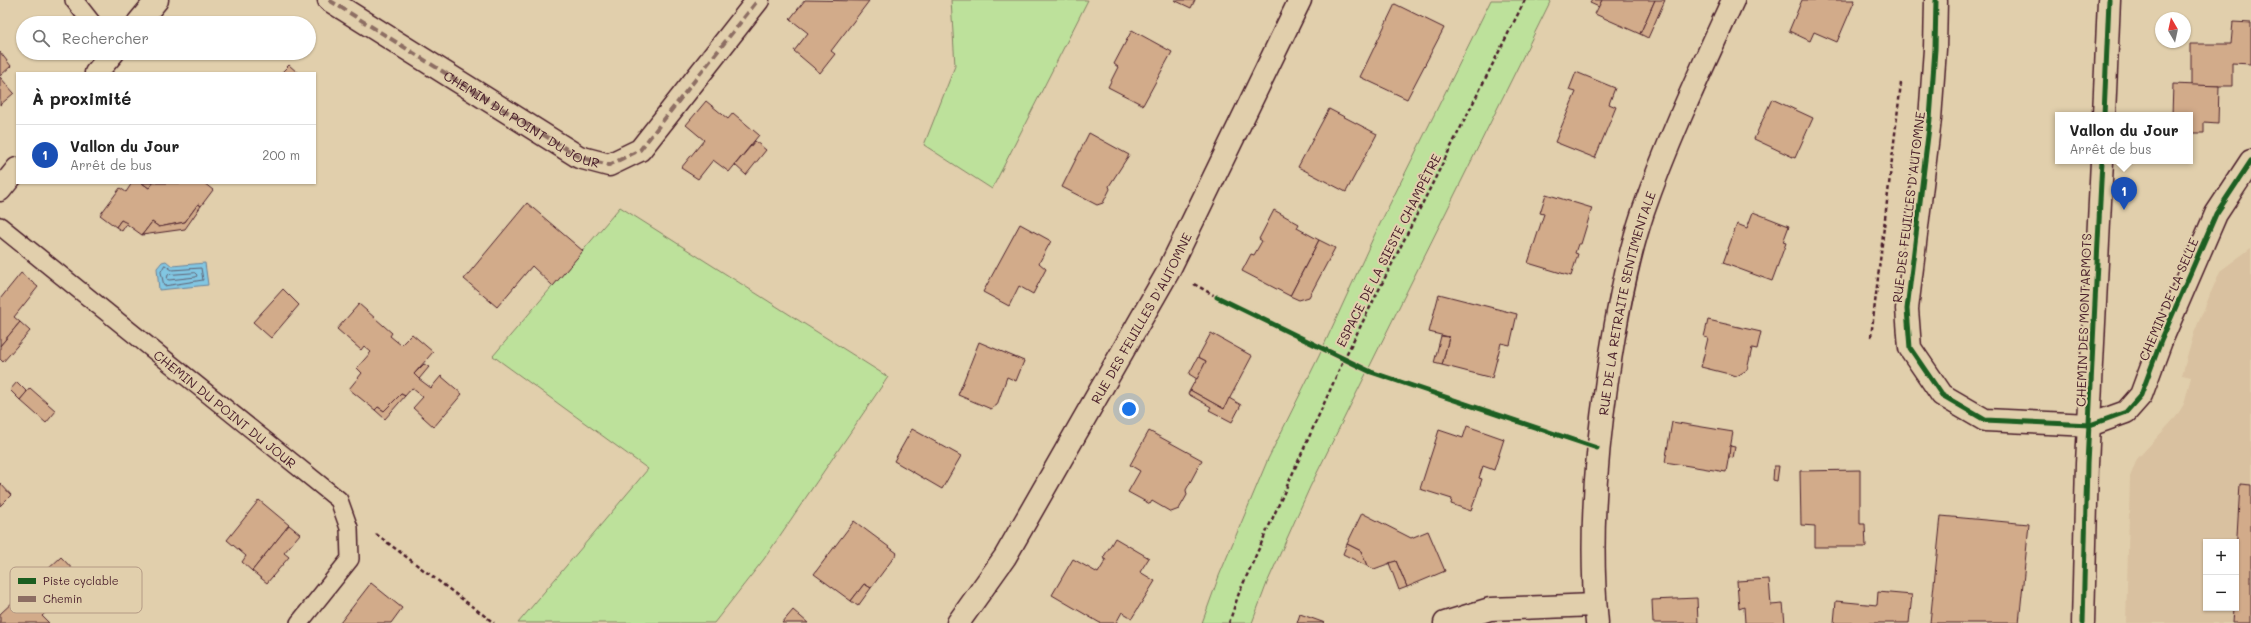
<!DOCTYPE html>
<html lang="fr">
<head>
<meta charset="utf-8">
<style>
	:root { --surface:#fff; --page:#f2f2f2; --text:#222; --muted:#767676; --line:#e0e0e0; --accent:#2563eb }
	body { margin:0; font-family:Mali,sans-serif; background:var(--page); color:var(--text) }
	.controls { position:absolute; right:12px; bottom:12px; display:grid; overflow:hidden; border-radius:0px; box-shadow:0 1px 3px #0004 }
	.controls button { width:36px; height:36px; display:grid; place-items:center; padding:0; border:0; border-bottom:1px solid var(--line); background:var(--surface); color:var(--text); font:20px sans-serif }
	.compass { position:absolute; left:2155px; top:12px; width:36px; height:36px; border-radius:50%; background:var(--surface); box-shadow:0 1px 3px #0004; rotate:351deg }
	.you { position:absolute; left:1129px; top:409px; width:14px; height:14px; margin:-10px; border:3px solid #fff; border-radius:50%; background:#1a73e8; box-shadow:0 0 0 6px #1a73e833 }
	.badge { display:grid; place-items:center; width:26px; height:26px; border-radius:50%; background:var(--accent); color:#fff; font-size:13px; font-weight:700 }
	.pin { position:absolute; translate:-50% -33px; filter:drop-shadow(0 1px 2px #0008) }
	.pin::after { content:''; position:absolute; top:21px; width:14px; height:12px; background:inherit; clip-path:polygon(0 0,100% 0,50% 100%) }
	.popup { position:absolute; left:2055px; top:112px; width:138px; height:52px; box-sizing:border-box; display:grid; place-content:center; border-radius:0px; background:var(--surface); filter:drop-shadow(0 1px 3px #0005); font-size:13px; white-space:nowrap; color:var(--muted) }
	.popup b { font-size:15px; color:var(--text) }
	.popup::after { content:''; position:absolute; left:50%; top:100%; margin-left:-8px; border:8px solid transparent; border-top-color:var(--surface) }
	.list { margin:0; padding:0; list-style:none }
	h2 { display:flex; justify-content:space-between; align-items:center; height:52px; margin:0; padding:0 16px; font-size:17px }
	h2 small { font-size:13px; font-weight:400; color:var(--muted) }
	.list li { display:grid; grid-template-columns:26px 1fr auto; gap:12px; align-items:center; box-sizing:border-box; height:60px; padding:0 16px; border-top:1px solid var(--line) }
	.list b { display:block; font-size:15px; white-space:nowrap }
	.list p { margin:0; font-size:13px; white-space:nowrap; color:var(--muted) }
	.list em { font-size:13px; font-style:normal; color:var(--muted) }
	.icon { flex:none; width:22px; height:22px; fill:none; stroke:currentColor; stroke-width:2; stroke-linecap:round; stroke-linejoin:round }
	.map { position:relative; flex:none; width:2251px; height:623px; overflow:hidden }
	.search { position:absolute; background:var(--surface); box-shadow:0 1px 3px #0004; left:16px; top:16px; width:300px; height:44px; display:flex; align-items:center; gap:10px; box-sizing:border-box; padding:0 14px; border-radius:22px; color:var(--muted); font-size:15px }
	.panel { position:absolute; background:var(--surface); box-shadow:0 1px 3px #0004; left:16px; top:72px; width:300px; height:112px; border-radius:0px }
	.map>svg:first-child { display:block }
	.built { fill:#d9c1a0; fill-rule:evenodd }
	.green { fill:#bde19b; stroke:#848063 }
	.water { fill:#81c6e2; stroke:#6b8399 }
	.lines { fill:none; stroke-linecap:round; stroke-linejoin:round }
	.shore { stroke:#606274; stroke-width:1 }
	.building { fill:#d2ab8a; stroke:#4a1f2b }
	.lane-casing { stroke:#4a1f2b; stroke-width:20 }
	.street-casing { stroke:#4a1f2b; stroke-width:25 }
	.path { stroke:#4a1f2b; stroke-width:2.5; stroke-dasharray:4 3; stroke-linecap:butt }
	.lane { stroke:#e1cfac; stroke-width:17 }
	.street { stroke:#e1cfac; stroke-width:22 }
	.quiet { stroke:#8d6e63; stroke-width:4; stroke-dasharray:8 4; stroke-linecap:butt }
	.cycleway-casing { stroke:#e1cfac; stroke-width:8 }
	.cycleway { stroke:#1b5e20; stroke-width:5 }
	.labels { text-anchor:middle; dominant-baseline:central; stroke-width:4; stroke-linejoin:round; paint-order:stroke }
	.street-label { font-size:13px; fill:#4a1f2b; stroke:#e1cfac }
	.key { fill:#e1cfac; stroke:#b49a85; stroke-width:1 }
	.key-label { font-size:11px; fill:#4a1f2b }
</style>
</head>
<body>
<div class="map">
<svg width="2251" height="623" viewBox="0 0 2251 623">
	<rect width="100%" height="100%" fill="#e1cfac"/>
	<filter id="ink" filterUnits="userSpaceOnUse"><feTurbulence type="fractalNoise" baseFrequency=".025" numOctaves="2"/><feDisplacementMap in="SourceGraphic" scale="8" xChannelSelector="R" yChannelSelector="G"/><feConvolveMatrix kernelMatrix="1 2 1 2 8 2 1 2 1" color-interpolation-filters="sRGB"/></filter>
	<g filter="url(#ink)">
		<path class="built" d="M2251,248V623H2126L2130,477L2137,459L2176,417L2184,404L2191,377L2182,375L2194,333L2220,271ZM2206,542H2236V608H2206Z"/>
		<g class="green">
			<path d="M951,0H1088L992,189L924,145L955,66Z"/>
			<path d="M1491,0H1551L1310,487L1267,583L1252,623H1202L1219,576L1268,459L1319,356L1374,236Z"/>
			<path d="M620,207L888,377L764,559L714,623H518L648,469L493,356Z"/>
		</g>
		<path class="water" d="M166,261L172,266L205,263L208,285L159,290L157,268L162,262Z"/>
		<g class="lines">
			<g class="shore">
				<path d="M165,265L172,270L201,268L203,280L164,286L161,272Z"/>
				<path d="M195,273L197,275L196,277L169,280L167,279L168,275Z"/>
			</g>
		</g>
		<g class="building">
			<path d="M805,0L869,1L831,51L835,54L820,73L794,51L808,33L790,19Z"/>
			<path d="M1174,0H1195L1191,8Z"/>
			<path d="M1592,0H1602L1599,7L1590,3Z"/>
			<path d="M1602,0H1655L1640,34L1595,14Z"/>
			<path d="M1655,0H1665L1648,38L1640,34Z"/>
			<path d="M1802,0H1855L1837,42L1814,32L1810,41L1789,31Z"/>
			<path d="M1395,4L1444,28L1407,99L1360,77Z"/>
			<path d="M2233,22L2251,23V64L2232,63V86H2191V44H2231Z"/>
			<path d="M1132,30L1172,52L1143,105L1108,87L1118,67L1114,64Z"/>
			<path d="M0,52L11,66L0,76Z"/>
			<path d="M289,65L298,73H281Z"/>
			<path d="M1576,72L1615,88L1609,104L1616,107L1595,158L1555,142L1576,92L1569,90Z"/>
			<path d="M0,77L14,93L0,105Z"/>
			<path d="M2173,84L2219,86L2218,123L2204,122V133H2190V115H2172Z"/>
			<path d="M1772,99L1813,118L1795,158L1754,139Z"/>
			<path d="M706,101L728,119L733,113L759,135L729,172L713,160L698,179L681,168L704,140L686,125Z"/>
			<path d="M1329,109L1377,134L1346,192L1298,167Z"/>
			<path d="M1089,133L1129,155L1109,186L1110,189L1103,203L1097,205L1062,187Z"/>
			<path d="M755,141L766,150L746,175L735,165Z"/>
			<path d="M132,183H142L149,188L153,183H204L213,190L201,206L198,204L185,222L159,227L152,222L142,235L121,220L116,227L100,215L120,188L126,192Z"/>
			<path d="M142,183H153L149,188Z"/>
			<path d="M1546,194L1592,208L1581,244H1578L1575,253L1578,254L1571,276L1528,263L1544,214L1540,213Z"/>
			<path d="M527,203L583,251L553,286L532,266L497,307L464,279Z"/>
			<path d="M198,204L201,206L185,229L142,235L152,222L159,227L185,222Z"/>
			<path d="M1274,210L1299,224L1297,228L1319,240L1290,296L1242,271L1251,254L1254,255L1262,241L1259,239Z"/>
			<path d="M1753,212L1789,226L1783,242L1786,243L1772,281L1723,263L1737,224L1747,228Z"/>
			<path d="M121,220L127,223L122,231L116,227Z"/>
			<path d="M1020,224L1051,241L1039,263L1046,269L1033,294L1019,286L1009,306L983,292Z"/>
			<path d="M1319,240L1335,248L1309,297L1299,300L1290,296Z"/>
			<path d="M21,273L38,287L14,317L20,322L0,346V299Z"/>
			<path d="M283,289L299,305L271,338L253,322Z"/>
			<path d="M1439,294L1517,314L1510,345L1501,343L1492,378L1442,365L1449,337L1429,332Z"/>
			<path d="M359,304L392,333L390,336L401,345L412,334L433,352L414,374L419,379L431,388L441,376L462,394L434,427L413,408L423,397L412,388L405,396L401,394L384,411L378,407L375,410L349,389L362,373L357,368L371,352L364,346L361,350L337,329Z"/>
			<path d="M1708,320L1761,332L1757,349L1752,348L1747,370L1737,376L1701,367L1708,338L1704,337Z"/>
			<path d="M20,322L30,331L3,362L0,359V346Z"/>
			<path d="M1211,333L1252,356L1224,409L1190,390L1206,361L1198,357Z"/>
			<path d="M1441,336L1449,337L1442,365L1434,363Z"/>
			<path d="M979,342L1024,361L1016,381L1007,377L997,405L991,409L958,395Z"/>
			<path d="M1198,357L1206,361L1197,379L1189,374Z"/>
			<path d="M424,364L429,367L419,379L414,374Z"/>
			<path d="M17,382L27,392L20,400L10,390Z"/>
			<path d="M30,388L56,411L46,423L20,400Z"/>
			<path d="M1190,390L1224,409L1229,398L1241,405L1232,422L1209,410L1211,407L1188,394Z"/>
			<path d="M401,394L405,396L385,419L375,410L378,407L384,411Z"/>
			<path d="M1672,422L1733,432L1726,472L1665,462Z"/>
			<path d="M1467,426L1504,439L1494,470L1483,466L1479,478L1482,479L1471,511L1451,504L1452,499L1420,489L1439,430L1463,438Z"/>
			<path d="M912,429L961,456L942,489L894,461Z"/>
			<path d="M1149,431L1202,460L1186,490L1187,495L1179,509L1171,512L1152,501L1150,504L1128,492L1140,471L1130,465Z"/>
			<path d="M1730,446L1735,447L1733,458L1729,457Z"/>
			<path d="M1774,466H1779L1777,481L1773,480Z"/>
			<path d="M1860,470V524H1865L1866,547H1815V526L1801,525L1800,471Z"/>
			<path d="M0,483L11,495L0,506Z"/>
			<path d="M2240,484L2251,485V623H2232L2233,608H2236V554Z"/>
			<path d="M259,500L289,525L252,571L242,562L246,556L227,540Z"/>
			<path d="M1362,513L1411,538L1428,531L1445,571L1407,587L1396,561L1374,569L1367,566L1361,551L1347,544Z"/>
			<path d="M1941,516L2029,524L2019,623H1930Z"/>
			<path d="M854,521L897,553L871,588L864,584L851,601L814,574Z"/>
			<path d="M289,525L300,534L284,553L289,557L267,583L252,571Z"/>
			<path d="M1115,538L1149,558L1140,572L1155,581L1132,618L1122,612L1116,623H1100L1052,595L1073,559L1098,573L1106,560L1103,558Z"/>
			<path d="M1347,544L1361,551L1367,566L1343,554Z"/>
			<path d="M61,557L81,578L42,616L49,623H0V614Z"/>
			<path d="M1396,561L1407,587L1399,590L1389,563Z"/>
			<path d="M1769,579L1771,605L1783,604L1785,623H1745L1744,607L1739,609L1737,581Z"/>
			<path d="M371,583L402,608L391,623H340Z"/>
			<path d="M864,584L871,588L858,606L851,601Z"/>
			<path d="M1878,592L1912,595L1909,623H1834L1836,601L1877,605Z"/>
			<path d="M1697,598L1698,623H1653L1652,600Z"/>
			<path d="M793,610L808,623H782Z"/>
			<path d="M1300,614L1325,623H1297Z"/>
		</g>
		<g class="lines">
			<g class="lane-casing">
				<g id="lane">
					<path d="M74,0L92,23"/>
					<path id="s1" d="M0,226L339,500L349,528L350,559L299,623"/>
				</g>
			</g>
			<g class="street-casing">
				<g id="street">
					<path d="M329,0L579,157L609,165L640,150L758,0"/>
					<path d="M1936,0L1935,49L1930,119L1907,309L1910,348L1942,395L1985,420L2090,425L2126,412L2141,395L2161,341L2216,214L2251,161"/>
					<path d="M138,23L157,0"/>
					<path d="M96,73L113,53"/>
					<path d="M2104,115L2109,0"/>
					<path d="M0,190L17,169"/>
					<path id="s2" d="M958,623L1005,557L1168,272L1300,0"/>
					<path d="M1445,623L1490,609L1595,605"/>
					<path id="s3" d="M1597,623C1589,541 1595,461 1607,380C1615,325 1625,266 1643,212C1668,140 1701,70 1733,0"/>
					<path d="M2083,623L2087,464L2102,161"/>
				</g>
			</g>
			<g class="path">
				<path d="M1194,284L1217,297"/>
				<path d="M1871,337L1901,83"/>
				<path d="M376,534L494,623"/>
				<path d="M1229,623L1239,593L1344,359L1525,0"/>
			</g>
			<use href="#lane" class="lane"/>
			<use href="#street" class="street"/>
			<path class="quiet" id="s4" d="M329,0L579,157L609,165L640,150L758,0"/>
			<g class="cycleway-casing">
				<g id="cycleway">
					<path d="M1936,0L1935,49L1930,119L1907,309L1910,348L1942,395L1985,420L2090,425L2126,412L2141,395L2161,341L2216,214L2251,161"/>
					<path d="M2104,115L2109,0"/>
					<path d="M1217,297L1371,372L1597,448"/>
					<path d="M2083,623L2087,464L2102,161"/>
				</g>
			</g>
			<use href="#cycleway" class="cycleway"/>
		</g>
	</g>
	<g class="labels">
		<g class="street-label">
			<text stroke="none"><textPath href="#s4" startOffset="227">CHEMIN DU POINT DU JOUR</textPath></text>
			<text transform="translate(1908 207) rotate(-83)">RUE DES FEUILLES D'AUTOMNE</text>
			<text transform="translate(1388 250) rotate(-63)">ESPACE DE LA SIESTE CHAMPÊTRE</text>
			<text transform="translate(2168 299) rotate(-67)">CHEMIN DE LA SELLE</text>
			<text stroke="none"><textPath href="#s3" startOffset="323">RUE DE LA RETRAITE SENTIMENTALE</textPath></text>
			<text stroke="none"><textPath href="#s2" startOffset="356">RUE DES FEUILLES D'AUTOMNE</textPath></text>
			<text transform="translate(2083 320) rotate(-88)">CHEMIN DES MONTARMOTS</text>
			<text stroke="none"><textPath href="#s1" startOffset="290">CHEMIN DU POINT DU JOUR</textPath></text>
		</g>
	</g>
	<rect x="10" y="567" width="132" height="46" rx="6" class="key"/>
	<rect x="18" y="578" width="18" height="6" fill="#1b5e20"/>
	<rect x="18" y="596" width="18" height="6" fill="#8d6e63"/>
	<g class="key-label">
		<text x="43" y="585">Piste cyclable</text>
		<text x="43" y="603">Chemin</text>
	</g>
</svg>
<div class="controls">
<button>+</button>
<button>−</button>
</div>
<svg class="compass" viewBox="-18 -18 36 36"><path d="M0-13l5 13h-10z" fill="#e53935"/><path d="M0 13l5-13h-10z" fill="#767676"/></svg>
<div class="you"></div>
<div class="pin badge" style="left:2124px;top:210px;background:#1a4fb4">1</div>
<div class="popup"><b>Vallon du Jour</b>Arrêt de bus</div>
<div class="search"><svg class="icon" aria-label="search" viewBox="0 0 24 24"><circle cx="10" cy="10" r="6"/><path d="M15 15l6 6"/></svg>Rechercher</div>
<section class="panel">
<h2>À proximité<small></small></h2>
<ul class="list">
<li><span class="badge" style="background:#1a4fb4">1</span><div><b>Vallon du Jour</b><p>Arrêt de bus</p></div><em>200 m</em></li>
</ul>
</section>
</div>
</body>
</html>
